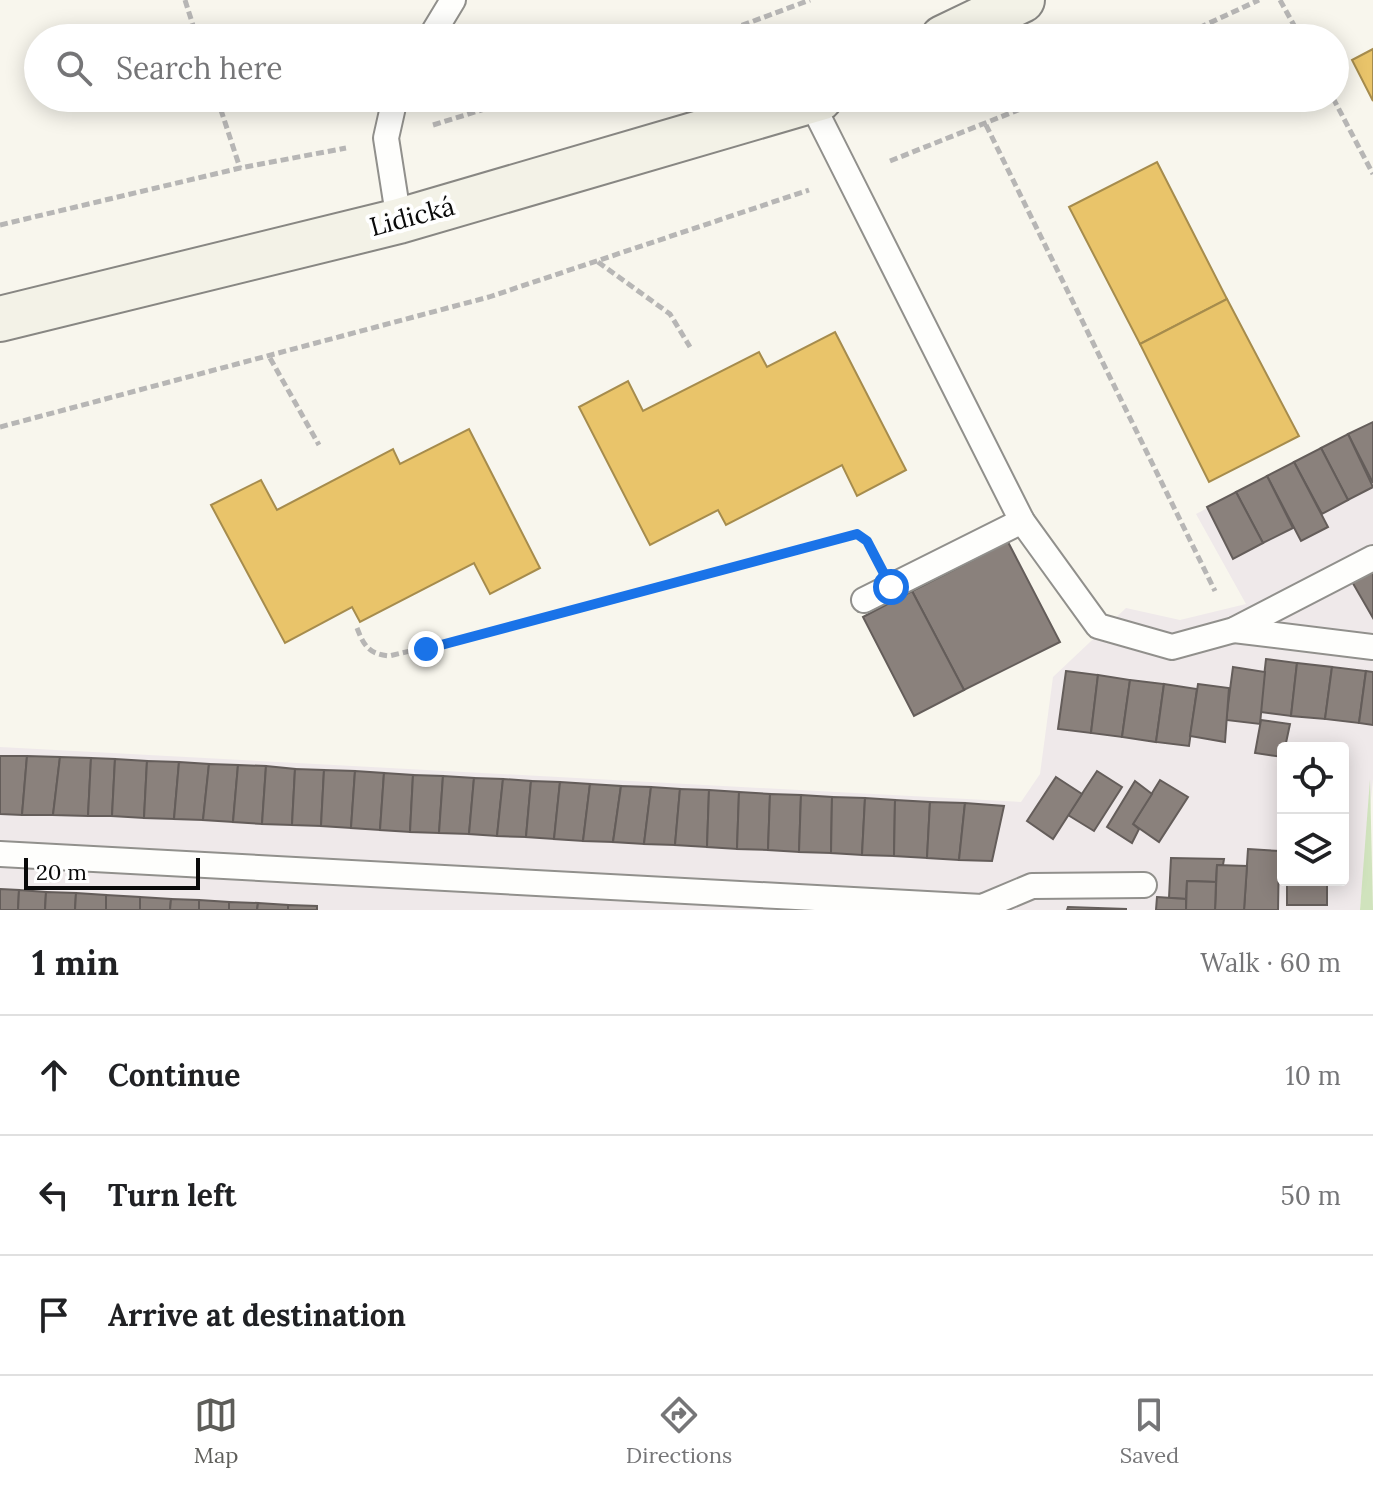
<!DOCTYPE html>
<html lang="en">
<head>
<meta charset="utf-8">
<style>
	:root { --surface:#fff; --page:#f2f2f2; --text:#202124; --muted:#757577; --line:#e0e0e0; --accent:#5d5d59 }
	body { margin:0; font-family:Lora,serif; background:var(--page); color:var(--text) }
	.controls { position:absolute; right:24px; bottom:24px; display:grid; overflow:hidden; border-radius:8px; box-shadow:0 4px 20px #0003 }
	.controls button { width:72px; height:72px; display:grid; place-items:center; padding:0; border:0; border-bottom:2px solid var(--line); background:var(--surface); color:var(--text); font:40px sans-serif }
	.scale { position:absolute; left:24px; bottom:20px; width:176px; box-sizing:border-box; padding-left:8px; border:4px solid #0a0a0a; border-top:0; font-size:22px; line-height:28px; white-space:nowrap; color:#0a0a0a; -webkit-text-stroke:6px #fff; paint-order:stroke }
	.stop { position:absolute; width:24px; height:24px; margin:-18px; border:6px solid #1a73e8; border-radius:50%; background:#fff }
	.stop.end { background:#1a73e8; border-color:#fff; box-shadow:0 2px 8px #0008 }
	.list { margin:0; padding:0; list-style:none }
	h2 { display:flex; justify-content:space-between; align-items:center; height:104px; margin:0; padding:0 32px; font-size:34px }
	h2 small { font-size:26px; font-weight:400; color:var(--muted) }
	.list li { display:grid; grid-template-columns:52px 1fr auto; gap:24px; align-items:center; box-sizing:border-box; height:120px; padding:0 32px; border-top:2px solid var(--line) }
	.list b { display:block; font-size:30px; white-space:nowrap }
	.list em { font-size:26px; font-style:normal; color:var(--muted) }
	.icon { flex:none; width:44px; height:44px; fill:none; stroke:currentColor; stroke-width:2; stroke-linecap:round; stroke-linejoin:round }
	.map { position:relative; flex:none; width:1373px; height:910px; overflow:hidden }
	.search { position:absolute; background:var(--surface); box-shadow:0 4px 20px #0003; left:24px; right:24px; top:24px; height:88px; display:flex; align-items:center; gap:20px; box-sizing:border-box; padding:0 28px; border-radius:44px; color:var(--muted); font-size:30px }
	.sheet { height:464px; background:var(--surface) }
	nav { display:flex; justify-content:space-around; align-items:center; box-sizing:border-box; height:112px; border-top:2px solid var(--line); background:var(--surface); font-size:22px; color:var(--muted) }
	nav a { display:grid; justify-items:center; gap:4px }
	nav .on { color:var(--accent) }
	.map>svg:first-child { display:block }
	.industrial { fill:#efe9ea; fill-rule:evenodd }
	.forest { fill:#d0e3bd }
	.homes { fill:#e9c46a; stroke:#a68c4d; stroke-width:2 }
	.industry { fill:#8a817c; stroke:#645d5a; stroke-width:2 }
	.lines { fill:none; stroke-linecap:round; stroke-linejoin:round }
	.lane-casing { stroke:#91908c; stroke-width:28 }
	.secondary-casing { stroke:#888783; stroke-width:48 }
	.path { stroke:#b7b6b5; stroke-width:5; stroke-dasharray:8 4; stroke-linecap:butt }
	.lane { stroke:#fefefc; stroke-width:24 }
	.secondary { stroke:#f3f2e7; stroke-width:44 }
	.route { stroke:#1a73e8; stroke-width:10 }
	.labels { text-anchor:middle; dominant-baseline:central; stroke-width:8; stroke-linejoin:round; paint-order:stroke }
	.street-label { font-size:26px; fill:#0a0a0a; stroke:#fff }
</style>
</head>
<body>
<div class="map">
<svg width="1373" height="910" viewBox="0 0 1373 910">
	<rect width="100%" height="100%" fill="#f8f6ed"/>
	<path class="industrial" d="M1373,422V779L1360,910H0V747L1021,802L1040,774L1053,677L1126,608L1180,620L1246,604L1196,514ZM1283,748H1343V880H1283Z"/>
	<path class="forest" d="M1370,779L1373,910H1360Z"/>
	<g class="homes">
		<path d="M1373,49V101L1352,60Z"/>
		<path d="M1157,162L1227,299L1140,344L1069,207Z"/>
		<path d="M1227,299L1299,436L1209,482L1140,344Z"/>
		<path d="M835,332L906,470L857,496L842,465L726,525L718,510L650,545L579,407L628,381L643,411L759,352L767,367Z"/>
		<path d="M469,429L540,568L490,594L474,563L360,622L352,607L285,643L211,505L261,480L277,510L393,449L400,464Z"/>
	</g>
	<g class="industry">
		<path d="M1373,422V483L1348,434Z"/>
		<path d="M1348,434L1373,487L1348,500L1321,448Z"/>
		<path d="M1321,448L1348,500L1322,514L1294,462Z"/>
		<path d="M1294,462L1328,527L1301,541L1267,476Z"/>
		<path d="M1267,476L1293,528L1263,543L1236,492Z"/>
		<path d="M1236,492L1263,543L1233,559L1207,507Z"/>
		<path d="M1008,542L1060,642L964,690L912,591Z"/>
		<path d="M1373,569V618L1351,580Z"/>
		<path d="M912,591L964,690L914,716L863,617Z"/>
		<path d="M1266,659L1297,663L1291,716L1260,712Z"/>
		<path d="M1297,663L1332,667L1325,719L1291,716Z"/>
		<path d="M1233,667L1265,672L1260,724L1226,720Z"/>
		<path d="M1332,667L1366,671L1359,723L1325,719Z"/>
		<path d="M1066,671L1098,675L1091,733L1058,729Z"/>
		<path d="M1366,671L1373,672V725L1359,723Z"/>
		<path d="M1098,675L1130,680L1122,737L1091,733Z"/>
		<path d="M1130,680L1164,684L1156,742L1122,737Z"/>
		<path d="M1164,684L1197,689L1189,746L1156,742Z"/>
		<path d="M1198,684L1229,688L1225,742L1190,736Z"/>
		<path d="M1261,720L1290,724L1283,757L1255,753Z"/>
		<path d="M0,756H27L22,815L0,814Z"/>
		<path d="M27,756L60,757L53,815H22Z"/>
		<path d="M60,757L91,758L88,816L53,815Z"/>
		<path d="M91,758L115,759L112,816H88Z"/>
		<path d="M115,759L147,761L144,818L112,816Z"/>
		<path d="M147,761L179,762L174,819L144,818Z"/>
		<path d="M179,762L209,764L203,820L174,819Z"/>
		<path d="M209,764L238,765L233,822L203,820Z"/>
		<path d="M238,765L266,766L262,824L233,822Z"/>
		<path d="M266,766L295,769L292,825L262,824Z"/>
		<path d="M295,769L324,770L321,826L292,825Z"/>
		<path d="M324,770L355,771L351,828L321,826Z"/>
		<path d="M355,771L384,773L380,830L351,828Z"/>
		<path d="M1097,771L1122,787L1094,831L1068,815Z"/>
		<path d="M384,773L413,775L410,832L380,830Z"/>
		<path d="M413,775L443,776L439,833L410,832Z"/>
		<path d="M443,776L474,778L469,834L439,833Z"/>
		<path d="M1056,777L1082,794L1053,839L1027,821Z"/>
		<path d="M474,778L503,779L497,836L469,834Z"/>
		<path d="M503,779L531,781L526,837L497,836Z"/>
		<path d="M1160,780L1188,797L1159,842L1133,824Z"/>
		<path d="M531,781L560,782L554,839L526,837Z"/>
		<path d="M1135,781L1152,794L1133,824L1139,829L1132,843L1107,827Z"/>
		<path d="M560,782L590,784L583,841L554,839Z"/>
		<path d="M590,784L621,786L613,842L583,841Z"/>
		<path d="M621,786L651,787L644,844L613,842Z"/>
		<path d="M651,787L680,789L675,845L644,844Z"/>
		<path d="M680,789L709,790L707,847L675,845Z"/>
		<path d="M709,790L739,792L737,849L707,847Z"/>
		<path d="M739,792L770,794L768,850L737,849Z"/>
		<path d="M770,794L801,795L799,852L768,850Z"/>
		<path d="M801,795L832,797L831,853L799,852Z"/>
		<path d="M832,797L865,798L862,855L831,853Z"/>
		<path d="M865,798L895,800L894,856L862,855Z"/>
		<path d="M895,800L930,802L927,858L894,856Z"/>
		<path d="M930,802L965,803L959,860L927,858Z"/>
		<path d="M965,803L1004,806L992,861L959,860Z"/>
		<path d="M1248,849L1279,851L1278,910H1244Z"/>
		<path d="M1171,858L1224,859L1223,865H1217L1216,882L1187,881L1186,899L1169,898Z"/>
		<path d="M1217,865L1247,866L1244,910H1215Z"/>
		<rect x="1287" y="880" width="40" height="25"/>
		<path d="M1187,881L1216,882L1215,910H1186Z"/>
		<path d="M0,889L19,890L18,910H0Z"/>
		<path d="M19,890L46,892L45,910H18Z"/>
		<path d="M46,892L76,893L75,910H45Z"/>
		<path d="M76,893L106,895V910H75Z"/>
		<path d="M106,895L140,897V910H106Z"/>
		<path d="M140,897L171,899L170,910H140Z"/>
		<path d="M1157,897L1186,899V910H1156Z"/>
		<path d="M171,899L199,900V910H170Z"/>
		<path d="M199,900L229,902V910H199Z"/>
		<path d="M229,902L258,903L257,910H229Z"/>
		<path d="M258,903L288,905V910H257Z"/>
		<path d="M288,905L317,906V910H288Z"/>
		<path d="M1068,907L1127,909L1067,910Z"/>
	</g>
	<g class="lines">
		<g class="lane-casing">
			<g id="lane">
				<path d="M430,38L453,0"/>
				<path d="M395,98L386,138L399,221"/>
				<path d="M811,102L1022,521L1098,626L1172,647L1234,630L1373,558"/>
				<path d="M864,600L1022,521"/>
				<path d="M1234,630L1373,647"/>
				<path d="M0,854L982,907L1032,886L1144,885"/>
			</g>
		</g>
		<g class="secondary-casing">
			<g id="secondary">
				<path d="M943,38L1022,0"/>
				<path d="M0,319L399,221L820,98"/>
			</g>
		</g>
		<g class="path">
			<path d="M185,0L197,38"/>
			<path d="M1280,0L1301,38"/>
			<path d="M708,38L810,0"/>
			<path d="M1177,38L1259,0"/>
			<path d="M217,98L240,168"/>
			<path d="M1333,98L1373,174"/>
			<path d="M433,125L520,98"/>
			<path d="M986,125L1215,591"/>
			<path d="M890,161L1048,98"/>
			<path d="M0,225L240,168L346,148"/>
			<path d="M598,262L670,314L690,347"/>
			<path d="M270,358L319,445"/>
			<path d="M0,427L489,297L809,190"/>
			<path d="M357,628C364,646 369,654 389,656L525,624L857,534L867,541L872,550"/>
		</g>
		<use href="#lane" class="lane"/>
		<use href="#secondary" class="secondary"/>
	</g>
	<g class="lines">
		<path class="route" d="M426,649L857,534L867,541L891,587"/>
	</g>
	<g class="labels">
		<g class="street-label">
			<text transform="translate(412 216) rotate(-15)">Lidická</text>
		</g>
	</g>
</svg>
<div class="controls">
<button><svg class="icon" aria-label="locate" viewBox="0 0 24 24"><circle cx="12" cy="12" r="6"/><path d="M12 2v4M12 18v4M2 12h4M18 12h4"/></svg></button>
<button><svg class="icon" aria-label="layers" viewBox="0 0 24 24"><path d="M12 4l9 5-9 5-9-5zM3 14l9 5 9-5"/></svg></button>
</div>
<div class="scale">20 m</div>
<div class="stop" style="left:891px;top:587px"></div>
<div class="stop end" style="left:426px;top:649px"></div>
<div class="search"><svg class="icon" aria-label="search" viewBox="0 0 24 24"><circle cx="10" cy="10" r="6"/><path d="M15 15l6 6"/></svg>Search here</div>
</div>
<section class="sheet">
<h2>1 min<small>Walk · 60 m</small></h2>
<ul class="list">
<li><svg class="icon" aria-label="ahead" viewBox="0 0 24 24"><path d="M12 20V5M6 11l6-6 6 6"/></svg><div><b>Continue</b></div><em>10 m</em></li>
<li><svg class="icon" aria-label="left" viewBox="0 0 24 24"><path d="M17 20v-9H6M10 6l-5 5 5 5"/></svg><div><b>Turn left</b></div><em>50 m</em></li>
<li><svg class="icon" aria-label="arrive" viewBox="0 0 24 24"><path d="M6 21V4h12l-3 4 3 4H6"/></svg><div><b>Arrive at destination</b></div></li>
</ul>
</section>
<nav>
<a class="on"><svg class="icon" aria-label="map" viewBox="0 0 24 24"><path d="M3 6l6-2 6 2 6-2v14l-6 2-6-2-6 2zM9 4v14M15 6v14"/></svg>Map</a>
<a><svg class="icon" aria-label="directions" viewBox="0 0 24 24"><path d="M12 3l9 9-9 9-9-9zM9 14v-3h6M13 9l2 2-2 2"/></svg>Directions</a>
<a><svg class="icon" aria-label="saved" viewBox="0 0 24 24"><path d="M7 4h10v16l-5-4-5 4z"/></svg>Saved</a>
</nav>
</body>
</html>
